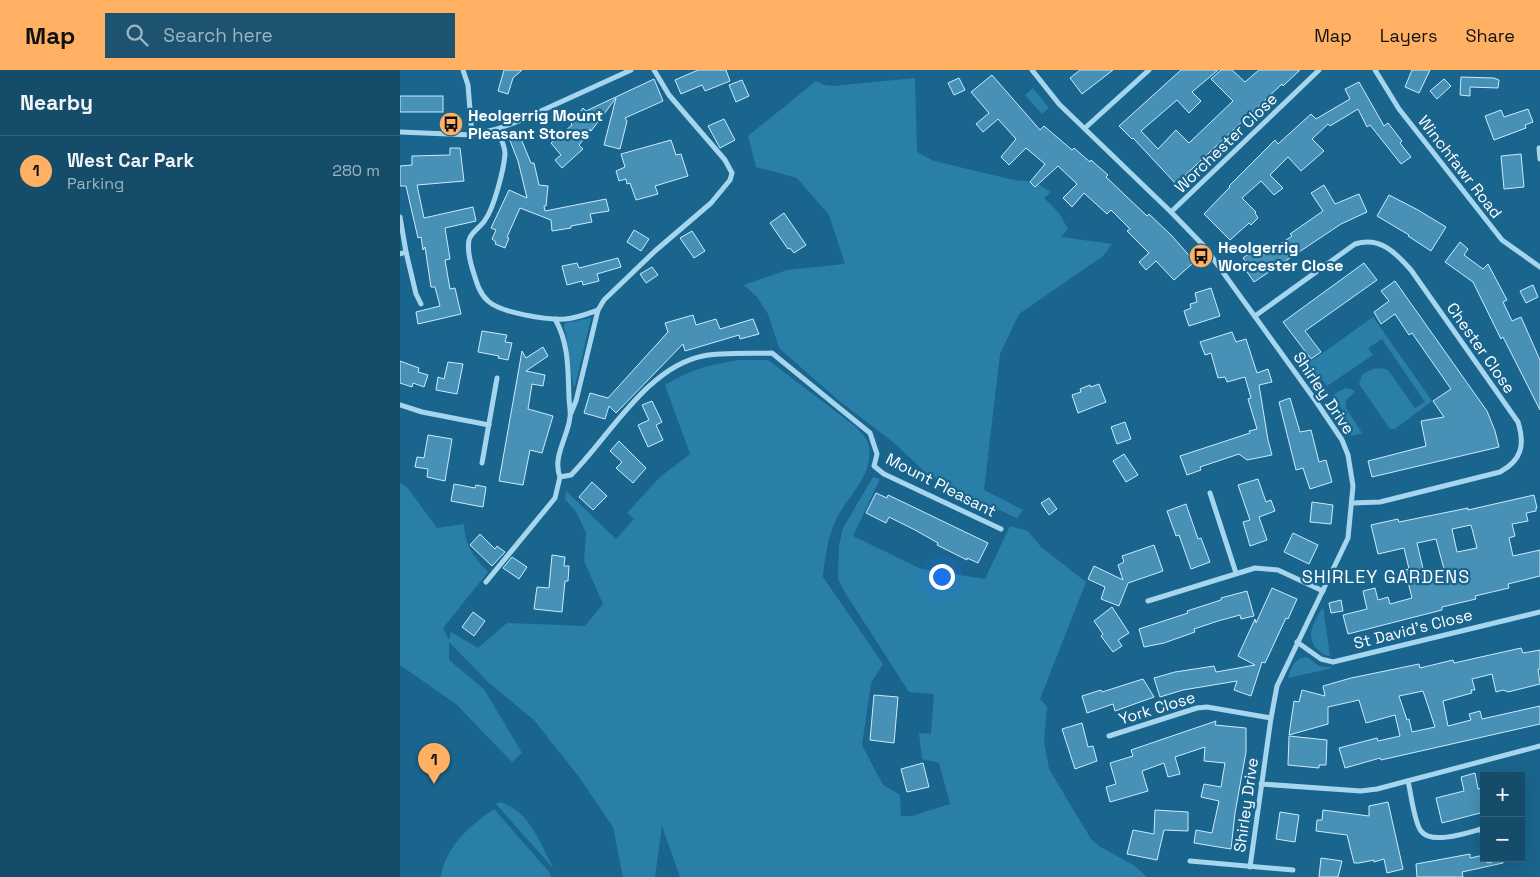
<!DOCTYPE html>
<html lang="en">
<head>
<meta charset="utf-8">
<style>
	:root { --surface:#144c6a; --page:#1d5370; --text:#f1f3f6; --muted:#9db4c1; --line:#33637e; --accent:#ffb063 }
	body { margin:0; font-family:"Space Grotesk",sans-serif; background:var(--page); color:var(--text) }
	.controls { position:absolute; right:15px; bottom:15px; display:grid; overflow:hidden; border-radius:0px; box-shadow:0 5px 20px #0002 }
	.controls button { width:45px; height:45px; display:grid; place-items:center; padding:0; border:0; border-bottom:1px solid var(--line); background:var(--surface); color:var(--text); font:25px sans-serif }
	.you { position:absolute; left:541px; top:506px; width:18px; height:18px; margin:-12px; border:4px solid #fff; border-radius:50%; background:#1a73e8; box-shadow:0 0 0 8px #1a73e833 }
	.badge { display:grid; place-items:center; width:32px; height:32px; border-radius:50%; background:var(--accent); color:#111; font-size:16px; font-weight:700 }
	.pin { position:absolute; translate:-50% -41px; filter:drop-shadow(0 1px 2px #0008) }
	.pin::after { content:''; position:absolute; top:26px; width:18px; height:15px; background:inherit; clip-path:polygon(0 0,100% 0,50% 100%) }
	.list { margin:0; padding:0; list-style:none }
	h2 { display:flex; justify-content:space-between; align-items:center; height:65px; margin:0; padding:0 20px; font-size:21px }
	h2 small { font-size:16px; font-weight:400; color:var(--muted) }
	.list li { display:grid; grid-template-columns:32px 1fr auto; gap:15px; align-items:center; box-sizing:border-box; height:70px; padding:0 20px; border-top:1px solid var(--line) }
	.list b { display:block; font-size:19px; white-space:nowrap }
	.list p { margin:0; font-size:16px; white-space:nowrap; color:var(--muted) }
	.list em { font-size:16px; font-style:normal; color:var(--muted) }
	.icon { flex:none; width:28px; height:28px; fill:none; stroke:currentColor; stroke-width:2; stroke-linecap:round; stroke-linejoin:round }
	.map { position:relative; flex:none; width:1140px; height:807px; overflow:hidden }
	header { display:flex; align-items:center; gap:30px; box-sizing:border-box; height:70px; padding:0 25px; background:var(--accent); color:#111 }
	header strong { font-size:24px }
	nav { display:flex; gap:28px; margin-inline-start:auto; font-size:18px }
	.search { width:350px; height:45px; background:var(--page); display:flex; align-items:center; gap:12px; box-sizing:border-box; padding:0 18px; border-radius:0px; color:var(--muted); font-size:19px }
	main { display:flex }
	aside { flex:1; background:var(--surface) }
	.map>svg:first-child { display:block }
	.green { fill:#2a7fa9 }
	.building { fill:#4791b7; stroke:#ccebfa; fill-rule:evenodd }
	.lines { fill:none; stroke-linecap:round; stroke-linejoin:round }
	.minor { stroke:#a6d6ee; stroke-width:5 }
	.labels { text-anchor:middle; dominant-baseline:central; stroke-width:4.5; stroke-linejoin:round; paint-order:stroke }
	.poi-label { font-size:16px; font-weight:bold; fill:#fff; stroke:#1a658d; text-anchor:start }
	.street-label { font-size:16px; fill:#fff; stroke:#1a658d }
	.neighbourhood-label { font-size:18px; letter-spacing:1px; fill:#fff; stroke:#1a658d }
</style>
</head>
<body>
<header>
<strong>Map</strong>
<div class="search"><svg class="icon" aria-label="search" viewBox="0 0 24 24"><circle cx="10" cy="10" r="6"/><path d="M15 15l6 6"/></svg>Search here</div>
<nav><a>Map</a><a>Layers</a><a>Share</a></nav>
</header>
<main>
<aside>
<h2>Nearby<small></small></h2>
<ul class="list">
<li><span class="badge">1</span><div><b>West Car Park</b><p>Parking</p></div><em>280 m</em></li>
</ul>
</aside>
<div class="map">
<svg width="1140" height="807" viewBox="0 0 1140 807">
	<rect width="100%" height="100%" fill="#1a658d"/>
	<g class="green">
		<path d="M515,8L517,82L534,91L614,110L635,112L651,122L644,128L659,143L668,159L661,167L712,174L703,186L619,244L600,284L584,420L623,440L617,448L566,425L525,402L493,372L438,330L379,278L368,244L357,227L344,215L387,200L445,194L429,145L397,108L356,97L348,66L416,11L424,15L433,16Z"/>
		<path d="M633,18L649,38L642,44L625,25Z"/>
		<path d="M973,247L1032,331L995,359H990L959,314L962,305C971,299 977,296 988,300L1015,338L1025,332L982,269L968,278L973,285L927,316L921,308L904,299L902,295L913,290Z"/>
		<path d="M191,248L175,316H173L166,264L164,257L165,253Z"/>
		<path d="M339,290H368L456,357C460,362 466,367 468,373C476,401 450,424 438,446C428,465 425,486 423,507L483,594L471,613L462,675L483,715L500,725L501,746H512L550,734L539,693L522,689L519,663L531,664L534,624L509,622L444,521L438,509L439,475L443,458L473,407L480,409L453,466L521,499L585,509L610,456L628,461L641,477L686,512L640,629L647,637L644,672L649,699L691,769L699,776L735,796L747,807H280L262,756L255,807H223L213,757L179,707L134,650L88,612L49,572V590L84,619L122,683L112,692L56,634L0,595V413L7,417L37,458L64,454C65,476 73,486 88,502L43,558L49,570L51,562L78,578L107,553L185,556L203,534L184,491L186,463L177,443L165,429L166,421L216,469L234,449L227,443L260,407L290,384L265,315C292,299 309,295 339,290Z"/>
		<path d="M945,318L951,319L955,322L946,330V338L962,363L951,366L945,344L933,325Z"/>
		<path d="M923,537L930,586C918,585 908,571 912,559C914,552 919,544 923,537Z"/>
		<path d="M907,587L919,596L933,598L888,608C892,597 894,588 907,587Z"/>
		<path d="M100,732C129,740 141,775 154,799L96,734Z"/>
		<path d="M94,739L149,802L151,807H41C45,776 70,756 94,739Z"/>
	</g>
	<g class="building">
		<path d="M104,0H122L113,8L108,24L98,21Z"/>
		<path d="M298,0H326L330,11L305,21L302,15L281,24L275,10Z"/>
		<path d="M680,0H713L682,24L670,8Z"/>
		<path d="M781,0H818L792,22L801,31L789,43L777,30L741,61L758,79L776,60L789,73L833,31L811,9L821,0H832L845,12L859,0H900L883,16L882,14L776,114L733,68L732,69L719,56Z"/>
		<path d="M1012,0H1030L1019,23L1005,17Z"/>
		<path d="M592,5L640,60L644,56L672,80L674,78L690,92L691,90L708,105L706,107L747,146L749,144L772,166L794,191L793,193L774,210L756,191L746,200L739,192L749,183L727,161L730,159L711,140L707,144L684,123L672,137L663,128L677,114L658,96L635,117L630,112L645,94L626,78L609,95L601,87L616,69L598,49L583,62L576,54L589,43L571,22Z"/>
		<path d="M1061,7L1094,8L1099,10L1098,18L1070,17V26L1060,25Z"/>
		<path d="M559,8L565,20L554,25L548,13Z"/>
		<path d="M254,9L263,31L225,48L227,51L220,79L204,75L216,28L191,61L190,59V61L179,75L183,79L162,98L155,90L161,85L151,73L172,55L171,54L183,38L186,41Z"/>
		<path d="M1044,9L1051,16L1037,29L1030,21Z"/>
		<path d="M342,10L349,26L336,32L329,15Z"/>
		<path d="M959,12L984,56L988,53L1002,71L1000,73L1011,87L1001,94L970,55L967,57L958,39L930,56L928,54L912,69L924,81L901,101L888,87L870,105L883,118L874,125L861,111L842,128L856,142L855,143L858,148L851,155L849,153L830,170L804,144L830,117L829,116L875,70L878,74L911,44L916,49L950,29L945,19Z"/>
		<rect x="0" y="26" width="43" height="16"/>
		<path d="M1128,39L1133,52L1125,55L1126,58L1094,70L1085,46L1101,40L1104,47Z"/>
		<path d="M324,49L335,70L320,78L308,56Z"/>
		<path d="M119,64L131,93H134L139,115L148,116L146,136H144L145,141L206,129L209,141L190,144L192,152L171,156V158L152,161L151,150L120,138L107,167L109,168L105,178L95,174L96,172L92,169L96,160L91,158L109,120L127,128L118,91L109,68Z"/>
		<path d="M271,70L276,85L281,84L288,106L255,116L258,124L236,130L230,113L227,114L226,109L219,111L216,101L225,97L221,84Z"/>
		<path d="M50,78H60L64,111L17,115L24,148L73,137L76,151L45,158L50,189L45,190L50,219L55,218L61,244L18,254L16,242L40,236L35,217H31L25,177L23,180L21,167L18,168L6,116H0V96L12,95V86L50,85Z"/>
		<path d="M1121,84L1124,117L1104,119L1101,86Z"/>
		<path d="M924,115L935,134L959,124L967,142L941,154L854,212L843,196L847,193L843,188L857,178L861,184L863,182L864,185L892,166L890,164L923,141L911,123Z"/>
		<path d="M989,125L1018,140L1046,157L1031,181L1008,166L1009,165L977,146Z"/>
		<path d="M384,143L406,175L394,183L390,178L388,179L370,153Z"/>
		<path d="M234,160L249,169L241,181L227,172Z"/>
		<path d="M292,161L305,181L294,188L280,168Z"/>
		<path d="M1060,172L1068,179L1064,185L1083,199L1088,194L1107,230L1103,232L1112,251L1121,247L1140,290V340L1103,267L1101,269L1073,212L1045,192Z"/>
		<path d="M218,188L221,197L197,204L199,211L183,215L182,211L167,215L162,196L177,193L179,198Z"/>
		<path d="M964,193L977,210L905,261L921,282L911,289L883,252Z"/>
		<path d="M252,197L258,205L246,213L240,204Z"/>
		<path d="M995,211L1087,341L1095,361L1099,377L972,407L968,391L1026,376L1021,351L1044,347L1033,331L1051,319L1012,263L1009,265L995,244L981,254L974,242L989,231L981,221Z"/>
		<path d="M1133,215L1138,227L1126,233L1120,221Z"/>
		<path d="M811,218L820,246L789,256L784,241L791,238L790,234L797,232L795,223Z"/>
		<path d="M293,245L296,255L316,249L320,259L353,249L359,264L340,269L339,265L285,281L283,274L216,343L209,336L205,349L184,343L190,323L208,328L268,262L265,253Z"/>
		<path d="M82,261L107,265L105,272L112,273L108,290L98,288L99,286L78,282Z"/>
		<path d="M832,262L836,272L846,269L857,303L868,299L872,312L859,315L868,370L872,385L847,390L839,384L800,397L801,400L787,405L780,386L850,363L849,361L857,359L848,329L851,328L845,307L827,312L825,307L818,308L811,283L805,285L800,272Z"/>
		<path d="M143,277L148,286L126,301L145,305L143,316L132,314L128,339L153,346L142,383L130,380L123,415L99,411L122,281L126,288Z"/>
		<path d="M0,291L19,298L18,302L28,305L24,317L13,313L12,317L0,313Z"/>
		<path d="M48,292L63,294L57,324L36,320L38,307L44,309Z"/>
		<path d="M699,314L706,332L678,343L672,325L681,322L680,319L690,315L691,317Z"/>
		<path d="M890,328L900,362L911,360L919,392L926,390L932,412L910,419L903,398L896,400L879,332Z"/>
		<path d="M252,331L262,352L256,355L263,370L248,377L238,355L249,350L242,335Z"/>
		<path d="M725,352L731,369L717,374L711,357Z"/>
		<path d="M28,365L52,369L45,411L27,407L28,399L15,397L17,387L24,388Z"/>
		<path d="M219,371L246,398L233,413L216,398L222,392L210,381Z"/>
		<path d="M724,384L738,405L726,412L713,391Z"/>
		<path d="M858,409L866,432L871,430L875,441L859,447L867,470L850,476L843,452L850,450L838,415Z"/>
		<path d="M192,412L207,426L193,440L179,427Z"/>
		<path d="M54,414L75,418L76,415L86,417L83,437L51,431Z"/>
		<path d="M476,423L487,428L488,425L507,434L588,473L578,493L567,488V490L537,475L538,473L515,460L489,447L486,453L466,443Z"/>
		<path d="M1134,425L1137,438H1136V441L1126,443L1128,451L1112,454L1115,466L1109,468L1113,486L1140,480V506L1108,514L1109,518L1075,526L1076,529L1042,537V540L948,564L943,545L967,539L963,521L975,518L978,530L988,527L990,534L1012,528L1005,500L1009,499L1004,478L978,484L971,455L998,449L999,452L1068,438V440ZM1071,455L1077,478L1057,482L1052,459ZM1036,469L1044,499L1024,503L1017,473Z"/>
		<path d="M649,428L657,439L649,445L641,433Z"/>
		<path d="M912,432L933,435L931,454L910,452Z"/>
		<path d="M786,434L798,469L801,468L810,492L791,499L779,465L776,466L767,441Z"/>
		<path d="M893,463L918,475L909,494L884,482Z"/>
		<path d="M80,464L95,479L97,476L105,482L92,496L70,475Z"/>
		<path d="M754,475L763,501L728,513L719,536L701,529L705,517L688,509L694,496L723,510L718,495L724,492L722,486Z"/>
		<path d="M152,485L165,487L164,496H169L168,511H165L162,542L134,539L137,517L149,518Z"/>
		<path d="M112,487L127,497L119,509L103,498Z"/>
		<path d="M872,518L897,529L888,549L886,548L865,593L862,592L851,626L834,620L837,611L783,620L760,627L754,608L775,602L814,596L816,602L855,595L838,586L855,549L856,553Z"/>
		<path d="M847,521L854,546L841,549L840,545L818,551L794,559L795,562L764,573L744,577L739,559L788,543L787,541L821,530V528Z"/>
		<path d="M941,530L943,541L931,543L929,533Z"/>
		<path d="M712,537L729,563L718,570L722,576L713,582L701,566L703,564L694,551Z"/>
		<path d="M73,542L85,551L74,566L62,557Z"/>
		<path d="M1121,578L1123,583L1140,580V599H1138L1140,614L1108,622L1103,620L1096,622L1092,604L1072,609L1075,620H1071L1072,623L1043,631L1048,656L1071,650L1069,644L1080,641L1082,649L1140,636V654L981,690L980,688L945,698L939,678L977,668L978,671L1000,666L995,645L966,653L959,630L928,637V654L889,665L894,631L899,632L902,620L925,626L923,616L951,608L1019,594L1020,598L1053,590L1054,593ZM1023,621L1035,657L1012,662L1009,649L1007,650L999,626Z"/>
		<path d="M743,609L754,627L715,641L713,634L687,643L682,626L701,620L702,622Z"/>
		<path d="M474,625L498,627L494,673L470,670Z"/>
		<path d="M816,651L815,655L846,658V682L835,743L831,779L794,773L796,760L812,763L819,731L801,727L804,714L821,717L825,693L804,691L805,677L775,687L780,704L768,707L764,693L742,701L748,721L710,732L706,717L716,714L710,693L733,686L731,680Z"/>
		<path d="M682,653L688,677L693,676L697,691L675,699L662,659Z"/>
		<path d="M889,666L927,670L926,695H919V698L888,695Z"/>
		<path d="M523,693L529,717L507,722L501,699Z"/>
		<path d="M1075,703L1078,719L1084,717V742L1042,753L1036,728L1064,721L1061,707Z"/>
		<path d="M988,732L1003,799L987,803L984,789L974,792V790L959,793H954L947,765L916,761L917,750H922L923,740L969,746V736Z"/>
		<path d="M755,740L788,742V761L764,760L757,790L727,784L733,760L754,764Z"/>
		<path d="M880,742L899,745L895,772L876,769Z"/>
		<path d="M1070,784V788L1084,785V790L1088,793L1092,792L1093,788H1103V793L1062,802L1063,807H1017L1016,794Z"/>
		<path d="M921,788L942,791L938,807H919Z"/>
	</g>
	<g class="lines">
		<g class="minor">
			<path d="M63,0L68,15L72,65"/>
			<path d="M632,0L659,34L771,142L804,176L915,330L942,370L948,385L953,416L948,468L877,616L871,648L850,797"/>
			<path d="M975,0L999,39L1102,170L1140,197"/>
			<path d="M685,58L749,0"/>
			<path d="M97,59C100,67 105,75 105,84C104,99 94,138 85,150C81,157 71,162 69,170C67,180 71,195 74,204C77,214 80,224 88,231C101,243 147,250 165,249C177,248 187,244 198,240"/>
			<path d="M0,62L72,65L97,59L119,51L231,0"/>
			<path d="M1139,78L1140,89"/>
			<path d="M771,142L919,0"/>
			<path d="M0,147L6,182L0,184"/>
			<path d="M6,182L16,224L21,234"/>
			<path d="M855,246L955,174C980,166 996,183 1011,200L1118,352C1125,375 1122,390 1100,402L980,432L952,433"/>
			<path d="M155,249C169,273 168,301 169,328C169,334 171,341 170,347C168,367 152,387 160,407L171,405C209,367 247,297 303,286C323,282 351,284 372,283L470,363L477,384L474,396L484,404L601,459"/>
			<path d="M0,335L22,342L89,355"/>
			<path d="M171,343L176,331L198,240L204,230L255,181L311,133L330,110L332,103L325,90L269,25L254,0"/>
			<path d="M82,393L97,308"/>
			<path d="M810,423L836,503"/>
			<path d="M86,512L155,428L160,407"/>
			<path d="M748,531L855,498L878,500L923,521"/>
			<path d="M897,572L921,589L933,592L1140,542"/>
			<path d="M709,666L797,638L807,637L871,648"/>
			<path d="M1008,711C1011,723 1014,752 1021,761C1031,775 1067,763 1081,759L1084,769"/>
			<path d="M861,714L961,721L977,719L1140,676"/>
			<path d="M1088,788L1089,789"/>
			<path d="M790,791L893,800"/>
		</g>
	</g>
	<defs>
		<g id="bus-disc" transform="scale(1.25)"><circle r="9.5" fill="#ffb063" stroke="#1a658d"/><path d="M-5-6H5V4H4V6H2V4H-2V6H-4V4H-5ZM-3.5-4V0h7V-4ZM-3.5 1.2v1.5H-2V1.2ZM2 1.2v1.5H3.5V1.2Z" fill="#111"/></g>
	</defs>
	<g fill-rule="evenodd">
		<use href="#bus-disc" x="51" y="54"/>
		<use href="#bus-disc" x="801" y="186"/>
	</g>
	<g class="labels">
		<g class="poi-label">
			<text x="68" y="45">Heolgerrig Mount<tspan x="68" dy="18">Pleasant Stores</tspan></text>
			<text x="818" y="177">Heolgerrig<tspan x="818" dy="18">Worcester Close</tspan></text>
		</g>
		<g class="street-label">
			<text transform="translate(826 73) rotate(-44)">Worchester Close</text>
			<text transform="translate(1060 97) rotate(52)">Winchfawr Road</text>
			<text transform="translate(1081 278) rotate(55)">Chester Close</text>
			<text transform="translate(924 323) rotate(56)">Shirley Drive</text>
			<text transform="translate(541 415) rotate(27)">Mount Pleasant</text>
			<text transform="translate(1013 559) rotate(-14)">St David's Close</text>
			<text transform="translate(757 638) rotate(-17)">York Close</text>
			<text transform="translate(846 735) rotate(-82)">Shirley Drive</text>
		</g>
		<g class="neighbourhood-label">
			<text x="986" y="506">SHIRLEY GARDENS</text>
		</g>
	</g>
</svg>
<div class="controls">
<button>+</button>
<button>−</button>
</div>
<div class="you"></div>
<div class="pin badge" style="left:34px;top:714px">1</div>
</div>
</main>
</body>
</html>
